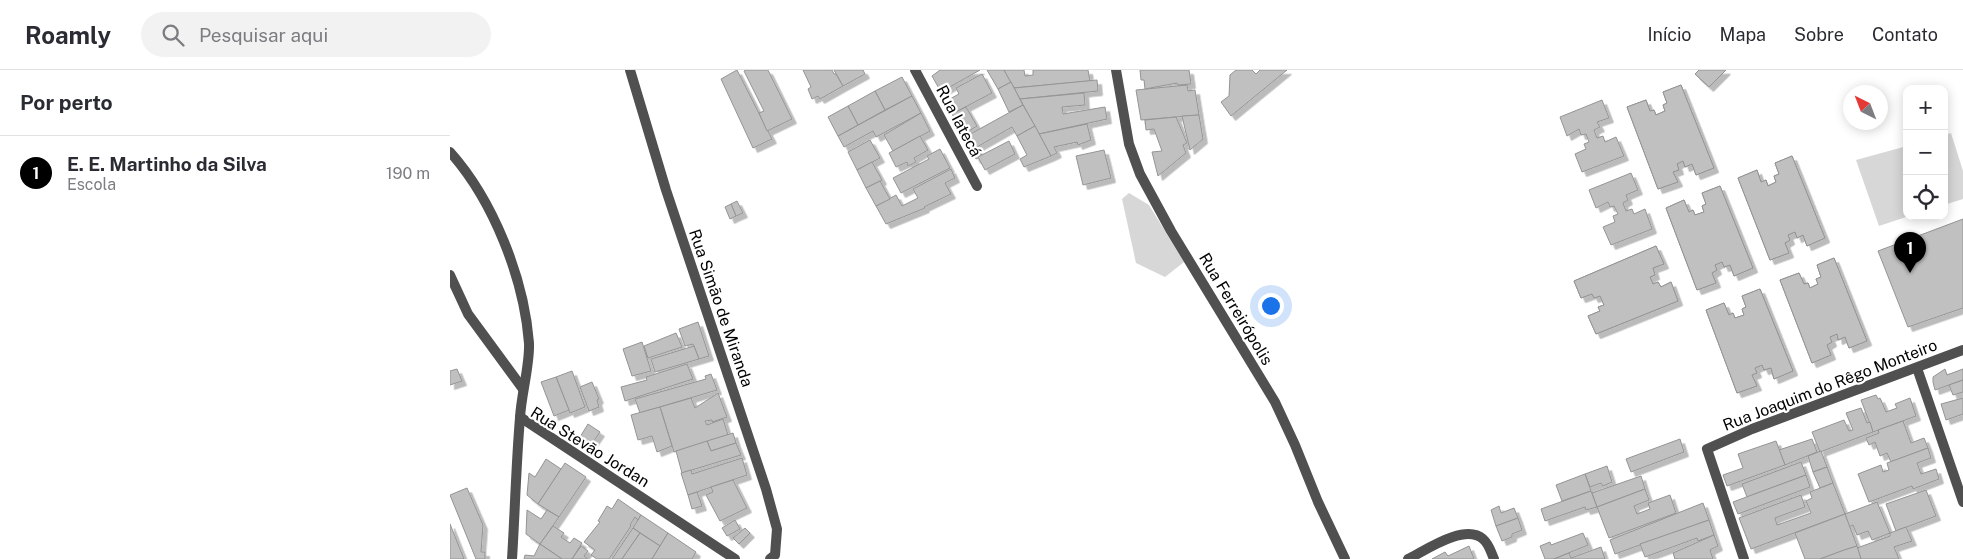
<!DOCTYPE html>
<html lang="pt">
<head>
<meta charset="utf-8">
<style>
	:root { --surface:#fff; --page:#f2f2f3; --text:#2b2b33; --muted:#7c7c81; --line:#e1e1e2; --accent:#000 }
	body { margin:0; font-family:"Public Sans",sans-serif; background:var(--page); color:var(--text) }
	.controls { position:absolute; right:15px; top:15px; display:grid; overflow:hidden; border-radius:10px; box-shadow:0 2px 12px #0003 }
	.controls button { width:45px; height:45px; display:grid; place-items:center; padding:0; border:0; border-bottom:1px solid var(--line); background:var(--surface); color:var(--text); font:25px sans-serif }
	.compass { position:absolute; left:1393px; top:15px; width:45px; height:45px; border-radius:50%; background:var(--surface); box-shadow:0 2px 12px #0003; rotate:318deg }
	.you { position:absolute; left:820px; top:235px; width:18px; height:18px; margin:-12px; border:4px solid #fff; border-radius:50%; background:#1a73e8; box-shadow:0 0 0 8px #1a73e833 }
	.badge { display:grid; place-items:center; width:32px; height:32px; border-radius:50%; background:var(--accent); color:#fff; font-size:16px; font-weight:700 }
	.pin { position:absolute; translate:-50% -41px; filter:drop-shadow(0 1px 2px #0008) }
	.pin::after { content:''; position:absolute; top:26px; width:18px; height:15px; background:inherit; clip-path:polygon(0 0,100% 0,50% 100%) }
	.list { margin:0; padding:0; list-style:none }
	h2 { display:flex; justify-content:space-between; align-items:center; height:65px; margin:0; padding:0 20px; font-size:21px }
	h2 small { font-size:16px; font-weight:400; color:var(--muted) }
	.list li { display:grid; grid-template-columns:32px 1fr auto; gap:15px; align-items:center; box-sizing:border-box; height:75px; padding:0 20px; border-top:1px solid var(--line) }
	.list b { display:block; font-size:19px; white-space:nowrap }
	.list p { margin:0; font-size:16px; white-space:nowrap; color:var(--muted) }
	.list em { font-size:16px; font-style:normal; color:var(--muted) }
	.icon { flex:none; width:28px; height:28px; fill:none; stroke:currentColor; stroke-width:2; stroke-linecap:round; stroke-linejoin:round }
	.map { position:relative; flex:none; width:1513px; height:489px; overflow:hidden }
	header { display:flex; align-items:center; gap:30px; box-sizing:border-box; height:70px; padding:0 25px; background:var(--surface); border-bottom:1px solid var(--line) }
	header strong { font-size:24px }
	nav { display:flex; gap:28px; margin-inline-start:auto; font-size:18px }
	.search { width:350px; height:45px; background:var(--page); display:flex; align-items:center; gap:12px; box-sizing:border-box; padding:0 18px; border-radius:28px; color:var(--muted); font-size:19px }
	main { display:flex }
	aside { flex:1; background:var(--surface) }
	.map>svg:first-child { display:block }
	.green { fill:#d7d7d7 }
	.building { fill:#c0c0c0; stroke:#949494; fill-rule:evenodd; filter:url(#shadow) }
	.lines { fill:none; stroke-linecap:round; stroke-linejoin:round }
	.minor { stroke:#505050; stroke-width:10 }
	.labels { text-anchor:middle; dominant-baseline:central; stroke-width:4.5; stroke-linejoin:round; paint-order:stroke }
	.street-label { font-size:16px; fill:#000; stroke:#fff }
</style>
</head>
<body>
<header>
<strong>Roamly</strong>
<div class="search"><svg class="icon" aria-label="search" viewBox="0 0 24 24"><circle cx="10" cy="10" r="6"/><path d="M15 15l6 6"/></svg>Pesquisar aqui</div>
<nav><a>Início</a><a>Mapa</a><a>Sobre</a><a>Contato</a></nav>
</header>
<main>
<aside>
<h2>Por perto<small></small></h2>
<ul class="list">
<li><span class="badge">1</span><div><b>E. E. Martinho da Silva</b><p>Escola</p></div><em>190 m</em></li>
</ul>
</aside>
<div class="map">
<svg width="1513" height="489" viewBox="0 0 1513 489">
	<defs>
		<filter id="shadow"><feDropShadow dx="4.5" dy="4.5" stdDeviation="0" flood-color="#0004"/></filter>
	</defs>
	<rect width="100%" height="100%" fill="#fff"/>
	<g class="green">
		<path d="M1501,63L1513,101V129L1494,135V65Z"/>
		<path d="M1457,76V146H1459L1429,156L1406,90Z"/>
		<path d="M679,123L699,135L734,192L715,207L686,193L672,129Z"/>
	</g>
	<g class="building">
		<path d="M287,0L322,69L303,78L271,9Z"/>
		<path d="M296,0H318L342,49L317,61L309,43L314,41L294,1Z"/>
		<path d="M353,0H382L384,4H386L393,16L370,29L368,26L362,29L358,19L361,17Z"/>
		<path d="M384,0H413L415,4L393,16Z"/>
		<path d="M490,0H530L491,22L482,6Z"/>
		<path d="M537,0H554L561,12L548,19Z"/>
		<path d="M554,0H574L575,6L583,5V0H638L640,11L564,18Z"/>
		<path d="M690,0H739L741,14L728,15L727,13L695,19L694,10H691Z"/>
		<path d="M786,0H802L806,4L810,0H837L781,46L771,32L779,26L780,5Z"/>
		<path d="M1249,0H1276L1259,17L1245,4Z"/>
		<path d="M1249,0H1276L1259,17L1245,4Z"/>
		<path d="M532,4L542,23L502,44L496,31L509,24L506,18Z"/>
		<path d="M452,7L462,26L435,40L425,21Z"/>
		<path d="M647,10L648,21L570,29L564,18Z"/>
		<path d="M561,12L573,35L559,42L548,19Z"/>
		<path d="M737,15L738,21L745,20L749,45L691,50L686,20Z"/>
		<path d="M1231,15L1264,98L1246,105L1242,94L1235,97L1233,91L1227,94L1229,100L1223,102L1228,112L1208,119L1177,37L1196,30L1200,41L1204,40L1206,45L1215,41L1213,35L1217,33L1213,22ZM1218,49L1220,54L1225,53L1234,75L1228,76L1230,82L1223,85L1220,80L1215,82L1207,60L1212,57L1210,53Z"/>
		<path d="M1231,15L1264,98L1246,105L1242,94L1235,97L1233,91L1227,94L1229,100L1223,102L1228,112L1208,119L1177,37L1196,30L1200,41L1204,40L1206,45L1215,41L1213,35L1217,33L1213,22Z"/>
		<path d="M425,21L435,40L408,55L398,36Z"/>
		<path d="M634,23L635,35L612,37L613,44L655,37L657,49L589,64L570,29Z"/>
		<path d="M462,26L471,43L426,67L423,61L394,77L388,66Z"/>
		<path d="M1152,30L1159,48L1147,52L1150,57L1144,60L1147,68L1153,66L1155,72L1166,67L1174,86L1132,102L1125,84L1136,79L1134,74L1139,72L1136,64L1131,65L1129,59L1117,66L1110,47Z"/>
		<path d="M573,35L585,56L567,66L562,57L527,77L532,86L526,89L515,67Z"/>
		<path d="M398,36L408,55L388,66L378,47Z"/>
		<path d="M516,37L527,56L519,61L521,64L515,67L502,44Z"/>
		<path d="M471,43L480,61L443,81L434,65Z"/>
		<path d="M749,45L753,69L740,80L732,46Z"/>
		<path d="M726,47L737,73L733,75L736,83L708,106L702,82L712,81L704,59L696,60L695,50Z"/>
		<path d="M637,54L641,70L628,75L627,72L604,77L607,83L601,86L589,64Z"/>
		<path d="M585,56L601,86L574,97L570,89L577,85L567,66Z"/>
		<path d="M470,66L478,80L464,88L466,92L458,96L457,92L446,97L439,83Z"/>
		<path d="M420,70L430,88L407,100L398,82Z"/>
		<path d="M559,71L565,84L535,100L528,87Z"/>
		<path d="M490,79L500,98L451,123L443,108L479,89L477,86Z"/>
		<path d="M654,80L661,108L633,115L626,86Z"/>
		<path d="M1342,86L1375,168L1357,176L1353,165L1347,168L1345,162L1338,165L1340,170L1335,173L1339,183L1320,190L1288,108L1307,100L1311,112L1316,110L1318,116L1326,112L1324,106L1329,104L1325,93ZM1330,120L1332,125L1337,123L1345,145L1339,147L1341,152L1334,156L1332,151L1326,153L1318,131L1323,128L1322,123Z"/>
		<path d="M1342,86L1375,168L1357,176L1353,165L1347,168L1345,162L1338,165L1340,170L1335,173L1339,183L1320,190L1288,108L1307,100L1311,112L1316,110L1318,116L1326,112L1324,106L1329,104L1325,93Z"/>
		<path d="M422,92L432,110L416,118L407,100Z"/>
		<path d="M501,99L505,108L495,113L501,124L474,137L475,138L436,154L426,136L446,125L452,136L468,128L463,119Z"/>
		<path d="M1181,103L1188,120L1176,125L1178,130L1173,133L1176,141L1182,139L1184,144L1195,139L1202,159L1161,175L1153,157L1165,152L1163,146L1168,144L1164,136L1160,137L1158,132L1146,138L1139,120Z"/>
		<path d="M430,111L440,129L426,136L416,118Z"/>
		<path d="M1270,116L1303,198L1284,206L1280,195L1274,197L1272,192L1265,195L1267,200L1262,203L1266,213L1247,220L1216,138L1234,130L1239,142L1243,140L1245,145L1254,142L1252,136L1256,134L1252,123ZM1257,150L1259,155L1264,153L1273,175L1267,177L1269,182L1261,185L1259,180L1254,183L1245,161L1251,158L1249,153Z"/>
		<path d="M1270,116L1303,198L1284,206L1280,195L1274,197L1272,192L1265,195L1267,200L1262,203L1266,213L1247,220L1216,138L1234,130L1239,142L1243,140L1245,145L1254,142L1252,136L1256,134L1252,123Z"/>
		<path d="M287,131L293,143L286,146L281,134Z"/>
		<path d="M281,134L286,146L280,149L275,137Z"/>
		<path d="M1513,149V238L1458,257L1428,181Z"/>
		<path d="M1206,176L1214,194L1203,198L1205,205L1200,207L1203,214L1208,212L1211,217L1221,212L1228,231L1146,264L1138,246L1150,241L1148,237L1154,235L1150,226L1144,228L1142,224L1131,228L1124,211ZM1183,207L1185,212L1190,210L1194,218L1189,220L1191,226L1169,235L1166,229L1161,231L1158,223L1163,221L1161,216Z"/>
		<path d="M1206,176L1214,194L1203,198L1205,205L1200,207L1203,214L1208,212L1211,217L1221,212L1228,231L1146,264L1138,246L1150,241L1148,237L1154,235L1150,226L1144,228L1142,224L1131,228L1124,211Z"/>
		<path d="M1384,188L1417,271L1399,278L1395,267L1388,270L1387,264L1380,267L1382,272L1377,275L1381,285L1362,293L1330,210L1349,203L1354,214L1358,213L1360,218L1368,214L1366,209L1371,207L1367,195ZM1372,223L1374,228L1379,226L1387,248L1381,249L1383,255L1376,258L1374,253L1368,256L1360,233L1365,231L1364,226Z"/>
		<path d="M1384,188L1417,271L1399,278L1395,267L1388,270L1387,264L1380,267L1382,272L1377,275L1381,285L1362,293L1330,210L1349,203L1354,214L1358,213L1360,218L1368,214L1366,209L1371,207L1367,195Z"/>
		<path d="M1310,219L1343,301L1324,309L1321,298L1314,300L1312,295L1305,298L1307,303L1302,305L1307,316L1287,323L1256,240L1274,233L1279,245L1283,243L1285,248L1294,245L1292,239L1296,237L1292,226ZM1297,253L1299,258L1304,256L1313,278L1307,280L1309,285L1301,288L1299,283L1294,286L1285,263L1291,261L1289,256Z"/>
		<path d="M1310,219L1343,301L1324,309L1321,298L1314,300L1312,295L1305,298L1307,303L1302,305L1307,316L1287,323L1256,240L1274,233L1279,245L1283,243L1285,248L1294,245L1292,239L1296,237L1292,226Z"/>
		<path d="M248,252L259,286L249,289L243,274L235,276L229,259Z"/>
		<path d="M226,263L232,277L198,288L194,276Z"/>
		<path d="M192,272L201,301L182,306L173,279Z"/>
		<path d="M244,276L249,289L205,302L201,289Z"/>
		<path d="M237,294L243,309L175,331L171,317L197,310L196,307Z"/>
		<path d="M7,299L12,311L0,315V301Z"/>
		<path d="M1495,299L1497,305L1513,299V310L1485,320L1483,312V307Z"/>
		<path d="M122,301L135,337L120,343L106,307Z"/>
		<path d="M261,304L267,320L190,343L185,329L256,309L255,306Z"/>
		<path d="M106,307L119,340L104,346L91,312Z"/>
		<path d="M1513,310V322L1503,325L1499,315Z"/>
		<path d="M142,312L149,329L147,330L149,337L139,341L130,317Z"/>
		<path d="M268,323L277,347L262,352V350L255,351L257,355L273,349L278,365L224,382L210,337L241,328L245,338Z"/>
		<path d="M1426,325L1428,329L1430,328L1436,342L1447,338L1445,334L1460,328L1466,346L1423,362L1411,330Z"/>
		<path d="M1513,328V344L1496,350L1491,334Z"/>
		<path d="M210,337L222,376L207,382L202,366L188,370L181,345Z"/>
		<path d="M1411,338L1417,353L1420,352L1423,362L1370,382L1362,362L1394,350L1399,361L1403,360L1396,343Z"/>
		<path d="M1453,351L1461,373L1474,368L1478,378L1441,392L1437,383L1430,386L1425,372L1419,375L1416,368L1429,363L1428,360Z"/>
		<path d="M138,354L150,362L139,378L124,368L126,365L130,367Z"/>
		<path d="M283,363L286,373L261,381L257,371Z"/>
		<path d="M1230,369L1234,382L1181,402L1176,389Z"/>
		<path d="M1362,369L1367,382L1335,395L1329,380Z"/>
		<path d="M257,371L261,381L286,373L291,385L232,403L226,381Z"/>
		<path d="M1326,371L1335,395L1277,416L1273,405L1293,398L1288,384Z"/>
		<path d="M1478,378L1481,388L1467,393L1471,404L1486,399L1489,409L1463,419L1462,416L1419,432L1408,404L1431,395L1433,402L1439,400L1437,393Z"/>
		<path d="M1371,381L1377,397L1363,402L1358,386Z"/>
		<path d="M292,388L297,405L238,425L231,403L241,400L242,404Z"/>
		<path d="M96,389L111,399L88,434L77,425L79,403L85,407Z"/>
		<path d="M1351,392L1356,405L1297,427L1292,414Z"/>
		<path d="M115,393L136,407L109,447L88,434Z"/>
		<path d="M1157,396L1162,412L1153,416L1151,413L1140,417L1135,404Z"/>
		<path d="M1377,397L1383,413L1370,418L1363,402Z"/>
		<path d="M1135,404L1141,421L1112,431L1106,415Z"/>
		<path d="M1356,405L1360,417L1288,444L1283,432Z"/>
		<path d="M1191,406L1195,419L1147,437L1142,423Z"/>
		<path d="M283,410L297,438L270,451L256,425L263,422L261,417Z"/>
		<path d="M1383,413L1395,444L1301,479L1289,448L1351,425L1355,437L1325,448L1327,455L1361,443L1356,431L1362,428L1360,422Z"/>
		<path d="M17,418L33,455L31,482H35V489H26L0,425Z"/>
		<path d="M1195,419L1199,430L1184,436L1187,444L1200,439L1198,433L1220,425L1226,443L1159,468L1147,437Z"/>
		<path d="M1476,420L1486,446L1446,461L1436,434Z"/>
		<path d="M1141,421L1147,437L1136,440L1135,437L1095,451L1091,439Z"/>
		<path d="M247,422L252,436L242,439L238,425Z"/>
		<path d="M168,429L191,445L188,450L185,447L180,455L181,456L159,489H147L141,485L145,480L134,472L150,452L148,451L157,436L162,439Z"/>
		<path d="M1427,432L1440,463L1422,470L1418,461L1407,465L1403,455L1399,457L1395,444Z"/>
		<path d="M1253,433L1259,450L1165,484L1160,470Z"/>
		<path d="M1049,436L1051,443L1064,438L1068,448L1046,456L1041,440Z"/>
		<path d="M77,440L91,449L97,440L109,447L90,474L76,464Z"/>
		<path d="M1395,444L1407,476L1370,489H1355L1345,463Z"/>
		<path d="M191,445L218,463L210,476L183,458Z"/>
		<path d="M1068,448L1072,460L1062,464V467L1052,471L1046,456Z"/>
		<path d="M285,450L290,459L277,466L272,458Z"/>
		<path d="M1259,450L1264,465L1248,471L1247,468L1195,487L1190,474Z"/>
		<path d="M0,454L14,489H0Z"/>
		<path d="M103,456L114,463L111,467L120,473L124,468L132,473L122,489H112L90,474Z"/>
		<path d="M1456,457L1462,471L1444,477L1449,489H1411L1407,478L1440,466V463Z"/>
		<path d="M183,458L190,463L172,489H162Z"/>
		<path d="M295,458L300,463L289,474L283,468Z"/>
		<path d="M190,463L210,476L202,489H172Z"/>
		<path d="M218,463L246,482L242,489H202Z"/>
		<path d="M1133,463L1138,475L1104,489H1095L1090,476L1100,472L1101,475Z"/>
		<path d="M1264,465L1268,476L1260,480L1263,489H1225L1223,483Z"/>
		<path d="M90,474L112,489H74L75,485L84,486Z"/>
		<path d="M131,476L138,481L134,486L138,489H122Z"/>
		<path d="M1019,476L1024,489H982L995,482L998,486Z"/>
		<path d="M1407,476L1411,489H1370L1394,480Z"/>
		<path d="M1151,477L1155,489H1104L1119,483L1121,488Z"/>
	</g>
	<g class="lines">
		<g class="minor">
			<path d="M180,0L216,120L316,419L327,459L325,485L320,489"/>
			<path d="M465,0L527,116"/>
			<path d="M666,0L679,74L690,104L721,161L825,332L845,375L868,432L895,489"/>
			<path d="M0,82C43,130 74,208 79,273C80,295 71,325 70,348C66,395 65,442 62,489"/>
			<path d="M0,205L18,244L73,319"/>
			<path d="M1467,298L1513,432"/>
			<path d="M70,347L285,489"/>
			<path d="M958,489C976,480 1015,453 1033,469C1039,474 1041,482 1044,489"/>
			<path d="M1294,489L1257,379L1302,359L1513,280"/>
		</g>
	</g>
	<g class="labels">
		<g class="street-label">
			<text transform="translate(509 51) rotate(62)">Rua Iatecá</text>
			<text transform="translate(271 238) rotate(71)">Rua Simão de Miranda</text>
			<text transform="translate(786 239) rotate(59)">Rua Ferreirópolis</text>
			<text transform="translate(1380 315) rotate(-21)">Rua Joaquim do Rêgo Monteiro</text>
			<text transform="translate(140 377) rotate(32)">Rua Stevão Jordan</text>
		</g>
	</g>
</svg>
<div class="controls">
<button>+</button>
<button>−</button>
<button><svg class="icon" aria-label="locate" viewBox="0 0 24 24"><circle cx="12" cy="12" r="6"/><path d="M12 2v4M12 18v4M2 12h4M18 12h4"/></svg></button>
</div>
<svg class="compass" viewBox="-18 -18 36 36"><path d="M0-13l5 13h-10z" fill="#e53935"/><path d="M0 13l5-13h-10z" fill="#7c7c81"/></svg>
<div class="you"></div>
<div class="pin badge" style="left:1460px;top:203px">1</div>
</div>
</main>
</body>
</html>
